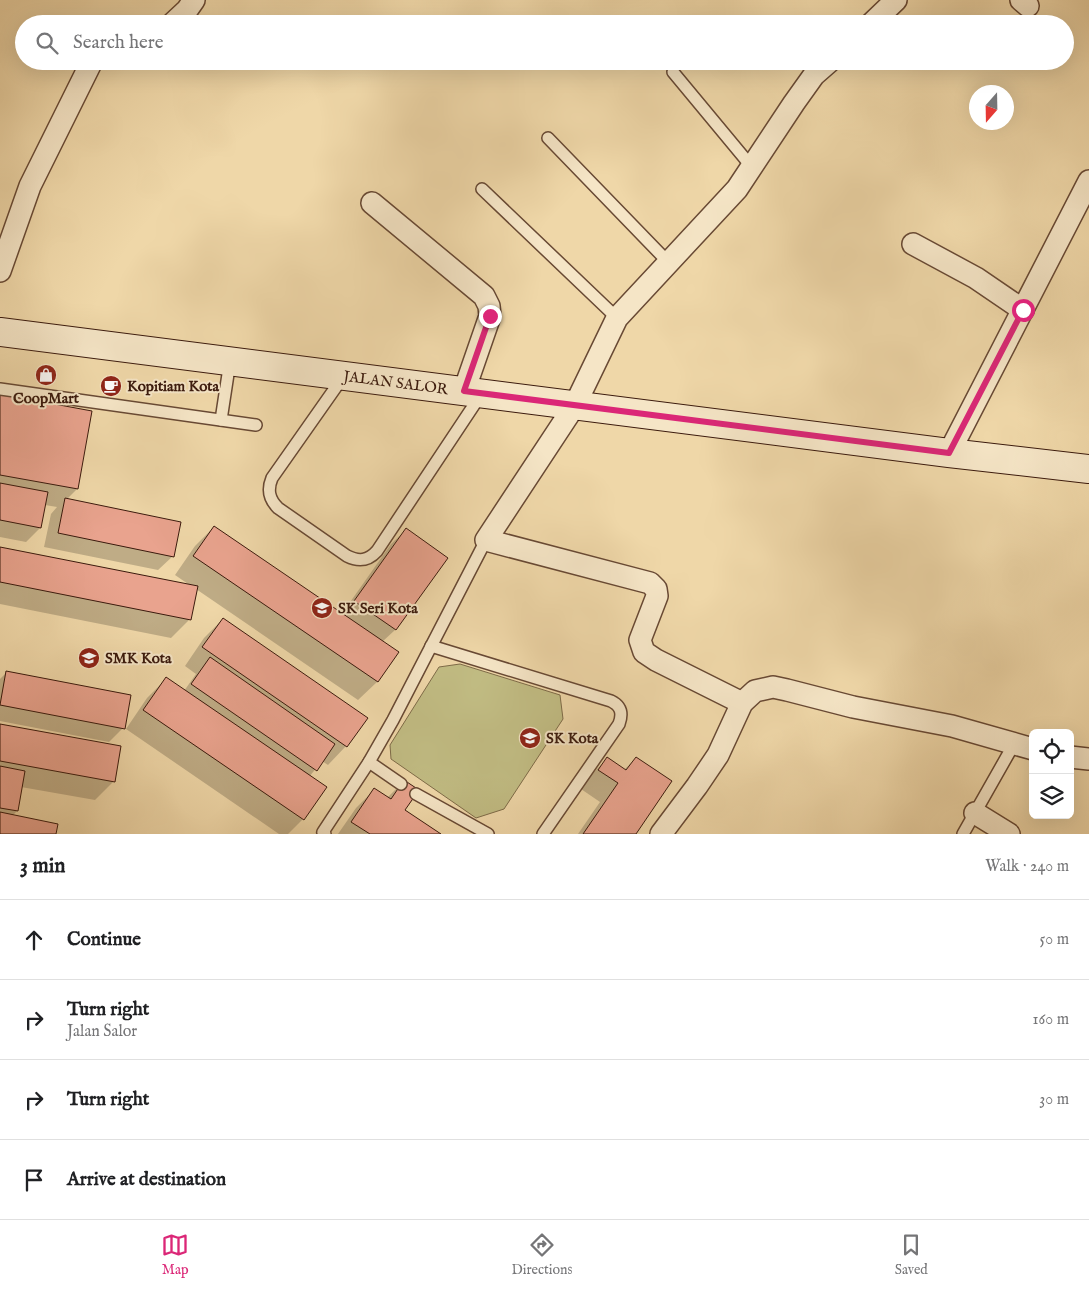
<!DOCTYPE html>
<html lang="en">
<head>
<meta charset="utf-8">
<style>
	:root { --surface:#fff; --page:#f6f6f6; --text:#202124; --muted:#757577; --line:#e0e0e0; --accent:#db2777 }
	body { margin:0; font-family:"IM FELL English",serif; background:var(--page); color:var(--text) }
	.controls { position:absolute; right:15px; bottom:15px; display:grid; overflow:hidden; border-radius:8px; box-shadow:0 5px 20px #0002 }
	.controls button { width:45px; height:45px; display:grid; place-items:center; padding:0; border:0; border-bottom:1px solid var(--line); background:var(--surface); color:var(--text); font:25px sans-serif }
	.compass { position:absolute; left:969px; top:85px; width:45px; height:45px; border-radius:50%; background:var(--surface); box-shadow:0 5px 20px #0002; rotate:200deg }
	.stop { position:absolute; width:15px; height:15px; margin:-11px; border:4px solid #db2777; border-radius:50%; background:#fff }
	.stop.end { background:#db2777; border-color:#fff; box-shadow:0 1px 5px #0008 }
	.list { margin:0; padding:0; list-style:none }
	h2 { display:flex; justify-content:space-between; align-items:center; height:65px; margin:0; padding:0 20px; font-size:21px }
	h2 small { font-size:16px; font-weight:400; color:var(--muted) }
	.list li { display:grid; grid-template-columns:32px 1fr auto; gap:15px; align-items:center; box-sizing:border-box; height:80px; padding:0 20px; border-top:1px solid var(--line) }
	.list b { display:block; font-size:19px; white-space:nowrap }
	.list p { margin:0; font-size:16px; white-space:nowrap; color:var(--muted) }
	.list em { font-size:16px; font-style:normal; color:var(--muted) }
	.icon { flex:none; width:28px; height:28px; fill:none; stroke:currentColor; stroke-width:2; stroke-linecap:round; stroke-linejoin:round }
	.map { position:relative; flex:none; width:1089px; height:834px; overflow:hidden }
	.search { position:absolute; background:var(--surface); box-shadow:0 5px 20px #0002; left:15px; right:15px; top:15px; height:55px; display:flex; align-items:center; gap:12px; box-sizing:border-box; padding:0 18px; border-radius:28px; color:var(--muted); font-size:19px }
	.sheet { height:385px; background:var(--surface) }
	nav { display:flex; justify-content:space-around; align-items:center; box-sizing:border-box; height:70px; border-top:1px solid var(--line); background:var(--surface); font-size:14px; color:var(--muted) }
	nav a { display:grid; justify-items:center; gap:2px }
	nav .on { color:var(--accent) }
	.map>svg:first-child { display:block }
	.green { fill:#c1bc83; stroke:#7e6b48 }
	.shadow { fill:#0003 }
	.building { fill:#e9a38e; stroke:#3b1a0d }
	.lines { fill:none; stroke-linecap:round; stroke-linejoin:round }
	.service-casing { stroke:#684934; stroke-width:14 }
	.minor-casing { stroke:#684934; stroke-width:24 }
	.secondary-casing { stroke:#3b1a0d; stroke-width:30 }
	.service { stroke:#f5e5c6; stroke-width:11 }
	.minor { stroke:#f5e5c6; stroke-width:21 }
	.secondary { stroke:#f5e5c6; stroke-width:28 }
	.route { stroke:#db2777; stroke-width:6 }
	.labels { text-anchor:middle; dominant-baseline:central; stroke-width:4; stroke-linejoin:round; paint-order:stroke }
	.street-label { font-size:15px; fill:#3b1a0d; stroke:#f5e5c6 }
	.poi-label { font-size:15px; font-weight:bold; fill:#3b1a0d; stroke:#f5e5c6; text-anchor:start }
</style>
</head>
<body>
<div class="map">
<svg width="1089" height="834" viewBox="0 0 1089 834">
	<rect width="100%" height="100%" fill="#efd7a8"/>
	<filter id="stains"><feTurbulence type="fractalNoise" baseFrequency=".004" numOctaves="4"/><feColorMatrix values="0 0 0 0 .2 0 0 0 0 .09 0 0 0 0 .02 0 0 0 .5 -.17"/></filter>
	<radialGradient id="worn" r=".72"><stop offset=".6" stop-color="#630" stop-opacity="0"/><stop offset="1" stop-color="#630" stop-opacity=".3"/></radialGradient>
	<path class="green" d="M460,664L560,695L563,719L504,809L476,818L391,759L390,745L439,667Z"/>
	<g class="shadow">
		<path d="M0,396L77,489L66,500L173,556L158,570L44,547L51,514L57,507L45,505L40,528L26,542L0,537Z"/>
		<path d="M214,527L341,615L391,544L406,530L446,558L395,630L382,642L397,653L377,682L358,700L196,589L190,619L171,638L0,604V548L191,586L175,575L195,546Z"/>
		<path d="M223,619L346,746L328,765L322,761L309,777L303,819L288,834H279L126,729L147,698L166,679L184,691L196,674L185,666L204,638Z"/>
		<path d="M7,672L123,728L109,742L0,721V679Z"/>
		<path d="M0,726L114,781L95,800L21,787L17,811L12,816L55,834H0Z"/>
		<path d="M636,758L634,834H578L600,802L581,789L588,778L607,759L624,770Z"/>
		<path d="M404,781L403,810L439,834H338L356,808L374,790L387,798Z"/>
	</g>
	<g class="building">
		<path d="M0,394L92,411L78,489L0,475Z"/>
		<path d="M0,483L48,492L41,528L0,520Z"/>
		<path d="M65,498L181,522L174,557L58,533Z"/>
		<path d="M214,526L399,652L378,682L193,556Z"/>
		<path d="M406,528L448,558L396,630L354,601Z"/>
		<path d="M0,547L198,586L191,620L0,582Z"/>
		<path d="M223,618L368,718L347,747L202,647Z"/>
		<path d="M210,657L335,744L317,771L191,684Z"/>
		<path d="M6,671L131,695L125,729L0,705Z"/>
		<path d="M166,677L327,787L304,820L143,710Z"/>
		<path d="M0,724L121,746L115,782L0,761Z"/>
		<path d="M607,757L626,770L636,757L672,781L636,834H583L618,783L598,770Z"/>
		<path d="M0,766L25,771L18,811L0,808Z"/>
		<path d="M404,780L419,790L405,810L441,834H370L351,822L374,788L391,799Z"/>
		<path d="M0,812L58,824L56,834H0Z"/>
	</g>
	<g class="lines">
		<g class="service-casing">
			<g id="service">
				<path d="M673,72L751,166"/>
				<path d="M548,138L669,263"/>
				<path d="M482,189L617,318"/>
				<path d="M343,377L272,478C267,490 269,499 278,508L347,556C359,562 368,561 377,551L482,393"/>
				<path d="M0,389L256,425"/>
				<path d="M221,420L230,361"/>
				<path d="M431,646L611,701C621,706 623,713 619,724L543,834"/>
				<path d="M369,762L401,784"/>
				<path d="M416,794L488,834"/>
				<path d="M325,834L323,832L369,762L393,720L486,540"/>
				<path d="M963,834L1014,744"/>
			</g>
		</g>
		<g class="minor-casing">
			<g id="minor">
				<path d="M1021,0L1028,6"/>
				<path d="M172,24L187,10L194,0"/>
				<path d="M871,24L896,0"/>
				<path d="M372,203L484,296L489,306L490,316L464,391"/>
				<path d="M913,244L976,278L1023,310"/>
				<path d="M0,271L30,186L92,61"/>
				<path d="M949,453L1089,181"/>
				<path d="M742,703L656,660L644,652L640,640L657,596L656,589L650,583L486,540L575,405L617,318L737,189L794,103L814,75L830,61"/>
				<path d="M1070,757L1089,759"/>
				<path d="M975,813L1009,834"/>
				<path d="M661,834L697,786L718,755L742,703L755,691L773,687L787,690L853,707L952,726L1033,749"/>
			</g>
		</g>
		<g class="secondary-casing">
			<g id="secondary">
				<path id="s1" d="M0,332L949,453L1089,469"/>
			</g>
		</g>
		<use href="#service" class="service"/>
		<use href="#minor" class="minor"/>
		<use href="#secondary" class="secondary"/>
	</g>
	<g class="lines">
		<path class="route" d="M490,316L464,391L949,453L1023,310"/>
	</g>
	<defs>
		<g id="shop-disc" transform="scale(1.125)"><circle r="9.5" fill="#8f2418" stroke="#f5e5c6"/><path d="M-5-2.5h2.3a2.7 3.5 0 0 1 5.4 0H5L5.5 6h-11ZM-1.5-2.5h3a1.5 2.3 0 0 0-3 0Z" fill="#fff"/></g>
		<g id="cafe-disc" transform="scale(1.125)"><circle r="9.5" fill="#8f2418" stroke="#f5e5c6"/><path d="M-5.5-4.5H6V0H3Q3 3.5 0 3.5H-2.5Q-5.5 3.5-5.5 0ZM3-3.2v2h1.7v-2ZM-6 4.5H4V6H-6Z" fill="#fff"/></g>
		<g id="school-disc" transform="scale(1.125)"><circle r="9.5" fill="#8f2418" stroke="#f5e5c6"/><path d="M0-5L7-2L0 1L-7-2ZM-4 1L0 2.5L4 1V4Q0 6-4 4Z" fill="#fff"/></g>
	</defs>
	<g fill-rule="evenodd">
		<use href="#shop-disc" x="46" y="375"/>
		<use href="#cafe-disc" x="111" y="386"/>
		<use href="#school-disc" x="322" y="608"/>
		<use href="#school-disc" x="89" y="658"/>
		<use href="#school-disc" x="530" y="738"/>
	</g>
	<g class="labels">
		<g class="street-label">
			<text stroke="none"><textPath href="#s1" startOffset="399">JALAN SALOR</textPath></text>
		</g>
		<g class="poi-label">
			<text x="127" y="386">Kopitiam Kota</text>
			<text x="46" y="398" text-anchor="middle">CoopMart</text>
			<text x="338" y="608">SK Seri Kota</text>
			<text x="105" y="658">SMK Kota</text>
			<text x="546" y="738">SK Kota</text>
		</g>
	</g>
	<rect width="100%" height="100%" filter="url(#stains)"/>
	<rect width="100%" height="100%" fill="url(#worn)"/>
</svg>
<div class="controls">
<button><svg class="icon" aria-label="locate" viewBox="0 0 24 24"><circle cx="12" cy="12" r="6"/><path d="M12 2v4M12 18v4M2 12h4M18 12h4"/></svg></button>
<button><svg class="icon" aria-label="layers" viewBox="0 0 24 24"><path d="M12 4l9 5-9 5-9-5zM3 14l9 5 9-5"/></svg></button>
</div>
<svg class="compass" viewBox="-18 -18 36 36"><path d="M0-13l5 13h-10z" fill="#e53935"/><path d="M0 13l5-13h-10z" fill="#757577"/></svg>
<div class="stop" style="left:1023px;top:310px"></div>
<div class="stop end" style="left:490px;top:316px"></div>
<div class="search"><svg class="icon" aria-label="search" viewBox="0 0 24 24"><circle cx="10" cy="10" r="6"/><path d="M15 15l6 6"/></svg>Search here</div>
</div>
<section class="sheet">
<h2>3 min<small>Walk · 240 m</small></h2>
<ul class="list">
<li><svg class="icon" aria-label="ahead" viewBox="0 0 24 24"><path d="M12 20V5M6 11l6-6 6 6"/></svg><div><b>Continue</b></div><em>50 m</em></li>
<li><svg class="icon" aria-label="right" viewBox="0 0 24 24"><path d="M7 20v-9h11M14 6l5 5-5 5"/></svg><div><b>Turn right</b><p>Jalan Salor</p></div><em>160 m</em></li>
<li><svg class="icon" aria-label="right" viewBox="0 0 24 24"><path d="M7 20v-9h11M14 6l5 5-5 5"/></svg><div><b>Turn right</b></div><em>30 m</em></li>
<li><svg class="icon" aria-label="arrive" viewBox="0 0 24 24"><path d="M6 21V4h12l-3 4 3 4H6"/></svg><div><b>Arrive at destination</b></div></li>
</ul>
</section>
<nav>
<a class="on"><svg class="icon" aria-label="map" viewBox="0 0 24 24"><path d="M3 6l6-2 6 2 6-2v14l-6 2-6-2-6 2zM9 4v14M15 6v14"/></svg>Map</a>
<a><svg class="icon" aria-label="directions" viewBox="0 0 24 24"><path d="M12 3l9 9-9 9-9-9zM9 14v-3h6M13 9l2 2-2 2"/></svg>Directions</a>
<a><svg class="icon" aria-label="saved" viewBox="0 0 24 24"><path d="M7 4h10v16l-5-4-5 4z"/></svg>Saved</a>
</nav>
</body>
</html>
